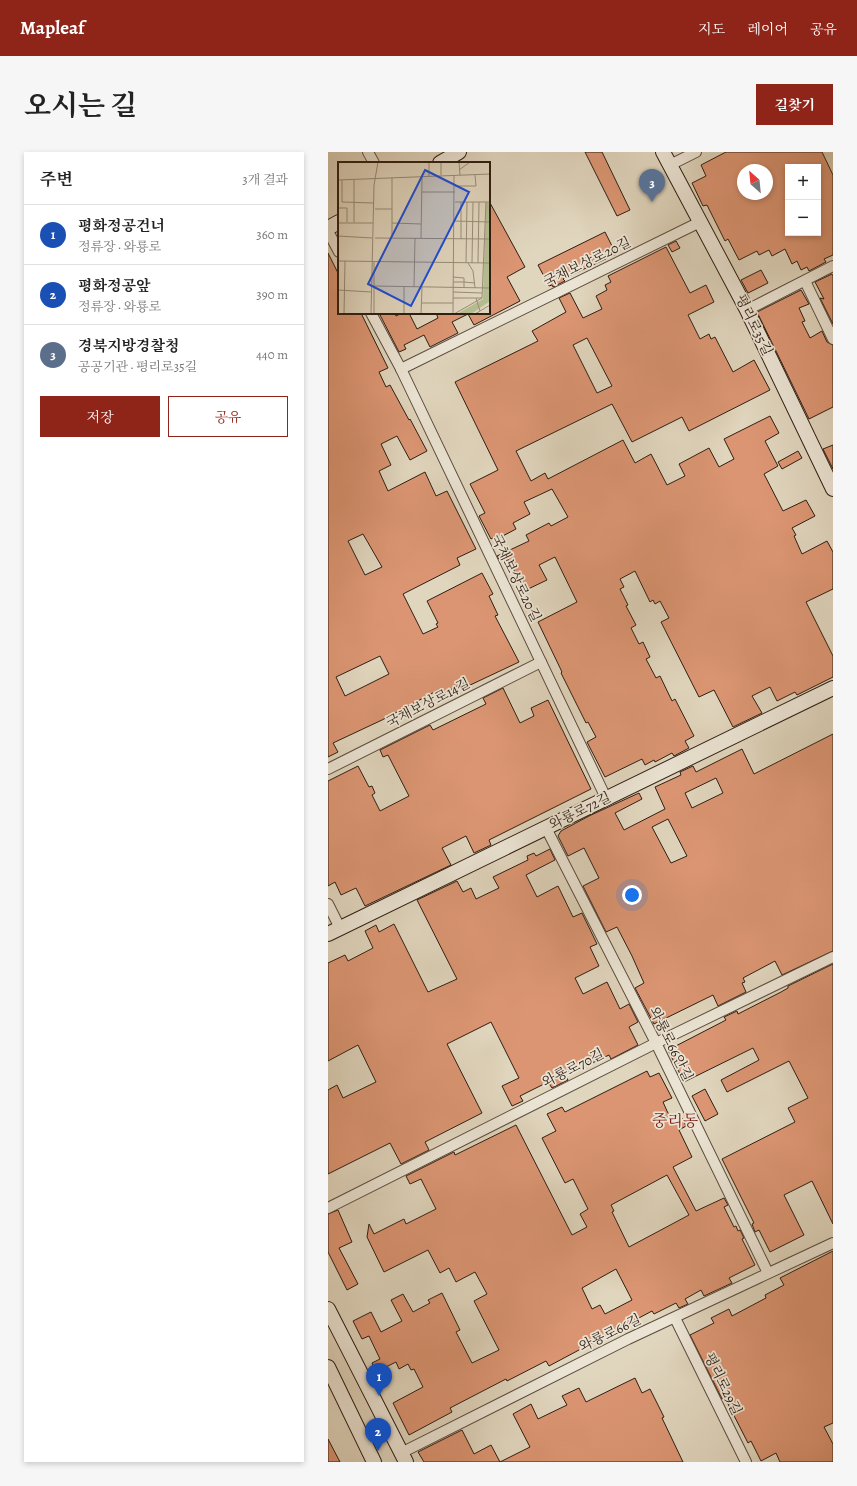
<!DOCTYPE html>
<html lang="ko">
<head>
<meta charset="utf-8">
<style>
	:root { --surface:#fff; --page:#f6f6f6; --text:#222; --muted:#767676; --line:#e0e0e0; --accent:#8f2418 }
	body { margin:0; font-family:Alegreya,"Noto Serif KR",serif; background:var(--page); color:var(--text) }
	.controls { position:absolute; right:12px; top:12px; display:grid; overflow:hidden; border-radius:0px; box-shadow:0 2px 6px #0003 }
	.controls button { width:36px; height:36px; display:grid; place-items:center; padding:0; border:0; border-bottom:1px solid var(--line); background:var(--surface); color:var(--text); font:20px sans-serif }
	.compass { position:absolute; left:409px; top:12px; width:36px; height:36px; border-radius:50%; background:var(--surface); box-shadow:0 2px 6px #0003; rotate:333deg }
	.you { position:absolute; left:304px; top:743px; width:14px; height:14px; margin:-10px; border:3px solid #fff; border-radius:50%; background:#1a73e8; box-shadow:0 0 0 6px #1a73e833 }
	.badge { display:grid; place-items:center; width:26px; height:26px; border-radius:50%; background:var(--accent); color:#fff; font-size:13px; font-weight:700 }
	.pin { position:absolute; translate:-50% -33px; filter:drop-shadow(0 1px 2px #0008) }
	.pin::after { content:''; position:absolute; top:21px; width:14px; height:12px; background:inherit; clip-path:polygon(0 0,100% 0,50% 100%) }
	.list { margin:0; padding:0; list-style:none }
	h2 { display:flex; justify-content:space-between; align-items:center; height:52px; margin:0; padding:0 16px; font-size:17px }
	h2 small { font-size:13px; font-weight:400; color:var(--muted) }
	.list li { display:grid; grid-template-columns:26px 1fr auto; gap:12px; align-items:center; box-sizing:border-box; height:60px; padding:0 16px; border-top:1px solid var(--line) }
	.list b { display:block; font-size:15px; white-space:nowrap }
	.list p { margin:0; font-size:13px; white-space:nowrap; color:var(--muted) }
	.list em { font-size:13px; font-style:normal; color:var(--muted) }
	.actions { display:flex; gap:8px; padding:12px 16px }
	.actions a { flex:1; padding:9px 0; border:1px solid var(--accent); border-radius:0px; text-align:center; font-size:14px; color:var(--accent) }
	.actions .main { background:var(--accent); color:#fff }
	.map { position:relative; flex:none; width:505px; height:1310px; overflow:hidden; border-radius:0px }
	header { display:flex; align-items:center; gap:24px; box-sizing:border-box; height:56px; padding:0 20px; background:var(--accent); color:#fff }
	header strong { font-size:19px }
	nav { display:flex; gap:22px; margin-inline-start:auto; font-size:14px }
	.intro { display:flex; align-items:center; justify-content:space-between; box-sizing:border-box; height:96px; padding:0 24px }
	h1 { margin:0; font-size:28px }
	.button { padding:10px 18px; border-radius:0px; background:var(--accent); color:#fff; font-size:14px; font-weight:700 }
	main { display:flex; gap:24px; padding:0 24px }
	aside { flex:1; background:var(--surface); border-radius:0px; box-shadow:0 2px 6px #0003 }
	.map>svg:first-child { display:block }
	.building { fill:#db9572; stroke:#2f1e13; fill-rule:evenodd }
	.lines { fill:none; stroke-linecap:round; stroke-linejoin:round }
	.street-casing { stroke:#5b4c3e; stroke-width:12 }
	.secondary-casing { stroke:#2f1e13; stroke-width:16 }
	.street { stroke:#ebe4d4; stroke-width:10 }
	.secondary { stroke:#ebe4d4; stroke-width:14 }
	.labels { text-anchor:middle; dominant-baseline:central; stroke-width:3.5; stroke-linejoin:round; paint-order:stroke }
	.street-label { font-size:14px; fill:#2f1e13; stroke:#ebe4d4 }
	.quarter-label { font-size:16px; fill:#7a1f14; stroke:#ebe4d4 }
	.inset-road { fill:none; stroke:#998c79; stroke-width:1 }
	.view { fill:#1d4ed8; fill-opacity:0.15; stroke:#1d4ed8; stroke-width:2 }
	.inset-edge { fill:none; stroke:#2f1e13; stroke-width:2 }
</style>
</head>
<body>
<header>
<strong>Mapleaf</strong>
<nav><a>지도</a><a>레이어</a><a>공유</a></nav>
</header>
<div class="intro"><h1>오시는 길</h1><a class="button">길찾기</a></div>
<main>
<aside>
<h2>주변<small>3개 결과</small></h2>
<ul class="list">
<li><span class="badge" style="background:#1a4fb4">1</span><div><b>평화정공건너</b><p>정류장 · 와룡로</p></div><em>360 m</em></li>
<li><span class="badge" style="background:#1a4fb4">2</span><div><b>평화정공앞</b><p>정류장 · 와룡로</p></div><em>390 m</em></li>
<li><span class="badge" style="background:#5c6f8a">3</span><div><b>경북지방경찰청</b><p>공공기관 · 평리로35길</p></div><em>440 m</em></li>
</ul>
<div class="actions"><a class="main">저장</a><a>공유</a></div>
</aside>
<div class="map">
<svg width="505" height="1310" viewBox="0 0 505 1310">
	<rect width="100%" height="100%" fill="#e0d5bd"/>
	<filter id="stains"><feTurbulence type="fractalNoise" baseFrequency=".005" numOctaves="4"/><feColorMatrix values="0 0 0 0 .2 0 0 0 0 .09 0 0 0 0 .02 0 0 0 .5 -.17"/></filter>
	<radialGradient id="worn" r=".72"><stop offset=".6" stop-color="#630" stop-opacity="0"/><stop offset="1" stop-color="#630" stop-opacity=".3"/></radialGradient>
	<g class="building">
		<path d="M257,0H274L302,58L289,64Z"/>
		<path d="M398,0H494L505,23V103L496,107L498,110L481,119L479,115L473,118L469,109L464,112L457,97L444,104L441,98L431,103L429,99L411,108L400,87L397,89L379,53L375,54L364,31L378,24L373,13ZM460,15H490V81H460ZM415,18H439V42H415Z"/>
		<path d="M161,49L197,115L179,125L192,149L146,173L140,162L124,170L130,181L102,195L96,183L76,193L78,197L71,200L51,161H67L68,164L74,161H81L89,177L110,166L108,161H161Z"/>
		<path d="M277,80L288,102L235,127L237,129L225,135L224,133L221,134L210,113Z"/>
		<path d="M348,89L352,96L344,100L340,93Z"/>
		<path d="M338,95L362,141L378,133L386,150L360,163L372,187L381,182L383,187L387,185L405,220L426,208L442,238L361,279L354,265L304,290L284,252L188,299L203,329L217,321L220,327L295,288L307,311L323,302L339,333L357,324L351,312L381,296L391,315L406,307L396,287L442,264L451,281L437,289L450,314L436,322L455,359L478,348L487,364L464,376L468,383L466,384L474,402L499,389L505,400V437L478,450L505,504V525L469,543L467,540L449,549L442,535L424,544L434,561L405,575L386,538L371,545L333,470L341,466L332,449L327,452L325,448L322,450L307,419L292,427L296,435L292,437L300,453L298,454L308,473L303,476L311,492L315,490L322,505L318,507L328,526L332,524L344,549L347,547L366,584L357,589L361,596L346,604L344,601L327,610L326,608L317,613L314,607L277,625L259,590L268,585L260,570L258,571L233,521L234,520L210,470L249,450L227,405L211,413L219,428L196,439L181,408L172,409L169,404L201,389L198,383L221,371L223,374L240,365L224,337L196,350L202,362L185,371L188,377L171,386L170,383L163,387L151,364L157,361L142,332L170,318L127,230L210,189L204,179L238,160L231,146L242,141L255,166L274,157L268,144L279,138L277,133L283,130L280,124ZM259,186L284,234L269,241L245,193Z"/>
		<path d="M0,101L11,123V161H33L60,216L51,220L58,235L62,233L81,268L82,267L99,299L82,308L69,284L53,292L63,313L51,319L60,339L97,320L108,344L119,339L148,397L129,406L132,413L75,442L95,482L110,475L108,472L110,471L99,449L154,421L165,442L161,444L170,463L167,464L191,510L138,535L136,531L116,541L114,536L54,568L5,591L10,600L0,605ZM35,382L54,415L37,423L20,389ZM52,504L61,522L17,544L8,525Z"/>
		<path d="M433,118L440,131L420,141L413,128Z"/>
		<path d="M504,122L505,124V172L492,146L496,147L487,130Z"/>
		<path d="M473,138L481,152L471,156L477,169L474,170L482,186L494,179L499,190L505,193V255L481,267L429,160Z"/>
		<path d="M505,293V317L495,297Z"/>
		<path d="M470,299L474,306L454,317L450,310Z"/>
		<path d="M175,536L192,571L206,564L203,556L220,548L263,637L161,688L163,693L146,701L138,684L114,696L123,713L37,754L28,736L13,743L7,730L0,734V629L30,614L41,635L44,634L47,641L44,643L52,659L81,644L60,603L55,605L52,598L102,573L105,578L158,552L155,546Z"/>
		<path d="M505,582V799L454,823L447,809L415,826L417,830L414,831L418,840L390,854L385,843L326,872L307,836L316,831L304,804L289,775L278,780L255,734L271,726L256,696L240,704L230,684L233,679L261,664L311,641L314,647L287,661L296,678L337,657L327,635L353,623L352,620L365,614L368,620L414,597L426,622ZM388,626L395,641L364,656L357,641ZM340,667L359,704L343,711L324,675Z"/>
		<path d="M222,697L227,708L198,723L209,745L230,734L245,765L254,761L269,792L262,795L271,814L247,826L255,842L279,830L292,857L301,852L310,870L301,875L310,893L283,907L281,903L258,914L257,911L236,922L240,928L224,936L220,930L192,944L195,949L184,954L174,934L191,926L163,870L119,892L154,961L97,990L101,998L73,1012L62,991L0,1022V938L9,933L15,946L48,930L30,893L0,909V811L17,803L20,809L45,796L37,779L48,773L51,780L66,772L100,840L129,827L89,748L129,729L135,740L143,736L148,747L171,736L165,725L200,708L199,704L206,701L208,704Z"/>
		<path d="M505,812V1072L484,1029L456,1043L476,1083L442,1100L431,1078L427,1080L424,1072L426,1071L394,1007L467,970L460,956L480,946L461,909L399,940L393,928L431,908L425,896L356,930L340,898L398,868L396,865L409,859L410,862L453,840L460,836V834Z"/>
		<path d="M319,919L322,925L331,921L344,946L335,950L339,959L345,970L354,966L358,974L351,978L364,1005L345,1015L368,1059L396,1046L400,1053L396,1055L406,1075L408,1074L410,1079L412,1078L416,1086L414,1087L427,1113L401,1126L404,1131L376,1144L373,1138L357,1147L360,1152L351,1156L348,1151L326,1162L324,1159L221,1214L218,1209L179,1229L178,1227L122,1256L124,1260L81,1283L65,1251L95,1235L86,1217L83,1218L80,1212L71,1217L68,1210L48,1220L44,1211L52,1207L41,1184L34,1187L25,1169L43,1160L53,1180L74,1169L63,1148L75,1142L85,1160L102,1151L100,1148L114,1141L132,1178L128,1180L144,1211L171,1198L146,1149L159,1142L147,1120L128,1130L121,1116L112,1121L100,1098L56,1120L39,1085L41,1072L46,1082L76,1067L78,1072L108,1057L93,1027L82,1032L78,1024L126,1000L127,1003L188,973L244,1083L259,1075L252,1062L260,1057L245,1027L237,1031L214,986L228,979L219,962L234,955L237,960ZM339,1023L361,1063L301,1095L284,1060L286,1059L283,1053ZM288,1117L304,1148L277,1162L272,1153L264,1157L254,1136Z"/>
		<path d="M377,937L390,962L377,969L364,944Z"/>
		<path d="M10,1058L24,1090L11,1096L30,1132L19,1138L0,1100V1062Z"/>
		<path d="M505,1099V1271L496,1275L505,1292V1310H452L448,1301L433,1309L423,1289L420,1291L397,1246L394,1247L362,1183L386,1171L383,1166L401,1157L404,1164L438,1146L437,1143L456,1133L452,1126Z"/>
		<path d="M307,1226L314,1241L322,1237L336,1265L334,1266L355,1310H172L202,1295L185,1262L203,1252L210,1267L239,1253L234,1244L251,1236L258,1250Z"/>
		<path d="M134,1278L146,1302L163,1293L172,1310H96L90,1300Z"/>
		<path d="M0,1287L12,1310H0Z"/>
	</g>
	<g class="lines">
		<g class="street-casing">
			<g id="street">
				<path d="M40,0L46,11"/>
				<path d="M342,13L368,0"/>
				<path d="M0,79L11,100"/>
				<path d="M477,129L505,187"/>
				<path d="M419,158L505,114"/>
				<path d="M43,161L73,217L278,646"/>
				<path d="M73,217L372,70"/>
				<path d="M0,617L213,510"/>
				<path d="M218,676L328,891L440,1121"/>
				<path d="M0,752L12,776"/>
				<path d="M0,1056L328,891L505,805"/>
				<path d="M347,1166L418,1310"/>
				<path d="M73,1301L300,1187L505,1091"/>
			</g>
		</g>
		<g class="secondary-casing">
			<g id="secondary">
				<path d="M335,0L419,158L505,337"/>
				<path d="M112,11L131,0"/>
				<path d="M0,76L11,70"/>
				<path d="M0,782L505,536"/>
				<path d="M0,1157L78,1310"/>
				<path d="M0,1215L46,1310"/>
			</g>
		</g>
		<use href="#street" class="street"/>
		<use href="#secondary" class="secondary"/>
	</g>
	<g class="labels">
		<g class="street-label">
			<text transform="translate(259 110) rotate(-26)">국채보상로20길</text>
			<text transform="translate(426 173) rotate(64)">평리로35길</text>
			<text transform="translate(188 426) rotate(64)">국채보상로20길</text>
			<text transform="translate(100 551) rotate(-27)">국채보상로14길</text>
			<text transform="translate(252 659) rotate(-26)">와룡로72길</text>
			<text transform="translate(343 892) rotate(64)">와룡로66안길</text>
			<text transform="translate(245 916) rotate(-27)">와룡로70길</text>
			<text transform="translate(282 1181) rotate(-26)">와룡로66길</text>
			<text transform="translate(395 1232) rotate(64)">평리로29길</text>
		</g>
		<g class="quarter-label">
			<text x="347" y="969">중리동</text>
		</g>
	</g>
	<g transform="translate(10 10)">
		<rect width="152" height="152" fill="#e0d5bd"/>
		<path d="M148,41H151L152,46L151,140L133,152H119L145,137Z" fill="#b4bd90"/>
		<path class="inset-road" d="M91,0V14M103,0V13M121,0L122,13M121,8L132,0M54,16V75M0,18L152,12M4,18V40L35,41M117,24H138L137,13M84,30H117M117,40H152M0,46H9V60M37,47H54M116,59L152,60M16,60V18M0,61H35M54,61L83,62M0,74L34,76M37,76L152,77M83,76L84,15M123,77V40M0,99L152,101M128,101L129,40M130,101L135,109L137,126M134,101L135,40M140,101L141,40M115,120H126V116L115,115M36,124L152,126M76,125L77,76M126,126V120L137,121M0,128L33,130M115,130L144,131M115,136H144M138,136L142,149M84,141H115M36,151V100M6,152L7,99M33,152L36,23L40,0M66,152V124M83,152L84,125M115,152L116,13M116,152L144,136L148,40M137,152L152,143"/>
		<path class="view" d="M87,8L131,30L73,144L30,122Z"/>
		<rect width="152" height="152" class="inset-edge"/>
	</g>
	<rect width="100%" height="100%" filter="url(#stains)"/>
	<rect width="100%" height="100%" fill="url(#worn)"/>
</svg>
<div class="controls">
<button>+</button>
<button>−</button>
</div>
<svg class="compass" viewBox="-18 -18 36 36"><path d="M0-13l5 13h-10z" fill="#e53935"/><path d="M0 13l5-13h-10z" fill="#767676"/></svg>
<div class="you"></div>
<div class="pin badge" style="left:51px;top:1244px;background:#1a4fb4">1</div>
<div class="pin badge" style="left:50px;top:1299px;background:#1a4fb4">2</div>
<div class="pin badge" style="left:324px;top:50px;background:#5c6f8a">3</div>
</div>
</main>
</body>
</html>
